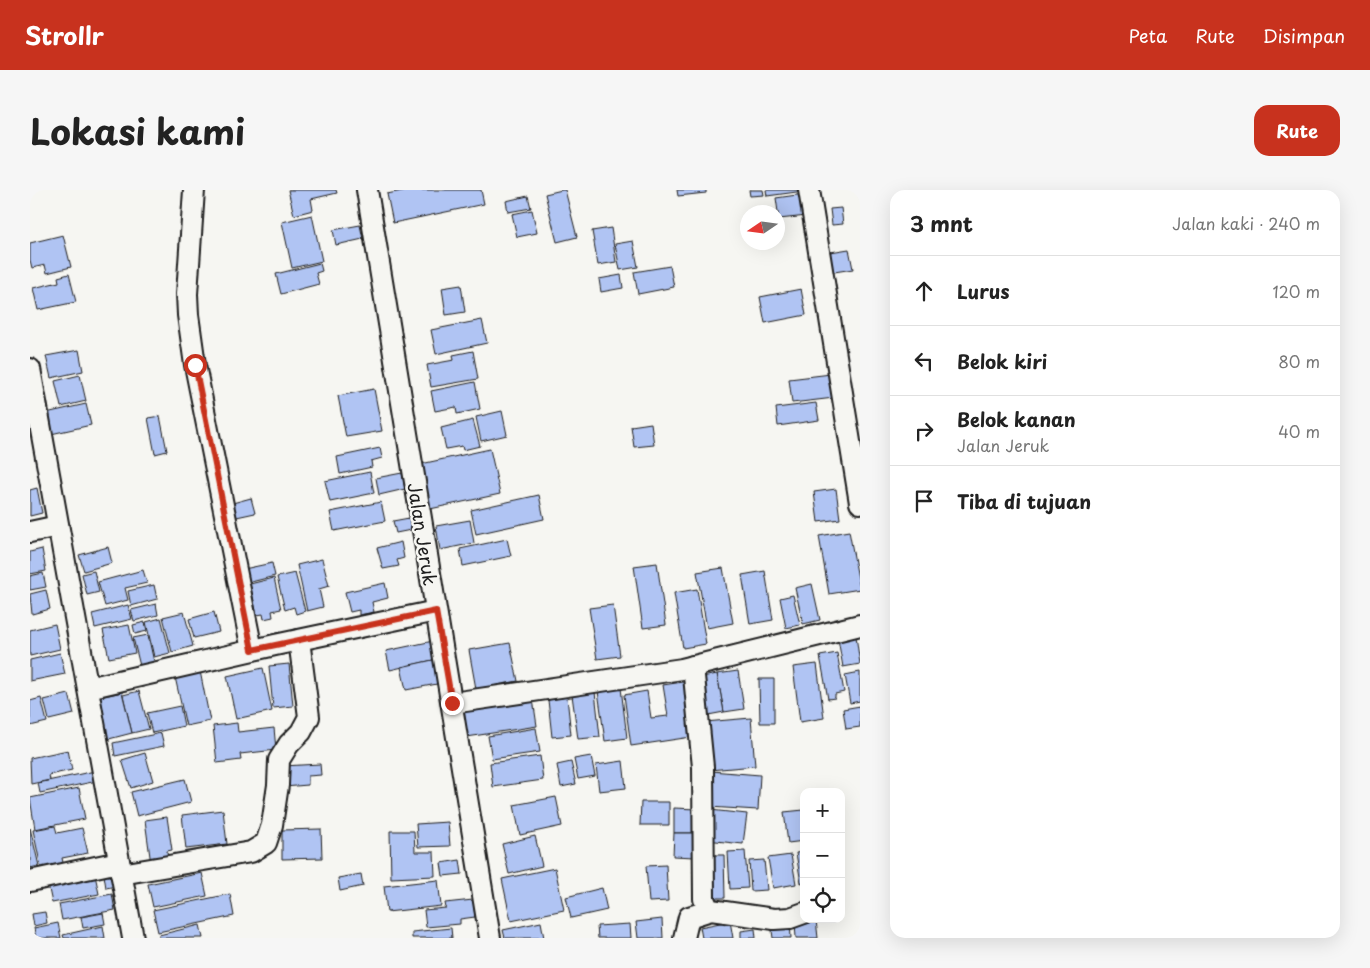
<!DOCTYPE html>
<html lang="id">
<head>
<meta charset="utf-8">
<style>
	:root { --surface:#fff; --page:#f6f6f6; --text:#222; --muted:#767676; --line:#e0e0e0; --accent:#c8321e }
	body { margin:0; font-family:"Playpen Sans",sans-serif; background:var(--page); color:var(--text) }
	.controls { position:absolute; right:15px; bottom:15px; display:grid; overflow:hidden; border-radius:10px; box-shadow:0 5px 20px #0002 }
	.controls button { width:45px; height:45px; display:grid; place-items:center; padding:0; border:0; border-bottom:1px solid var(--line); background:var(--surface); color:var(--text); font:25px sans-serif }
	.compass { position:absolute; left:710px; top:15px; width:45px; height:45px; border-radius:50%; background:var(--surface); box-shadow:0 5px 20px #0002; rotate:257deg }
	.stop { position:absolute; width:15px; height:15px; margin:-11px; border:4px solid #c8321e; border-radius:50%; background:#fff }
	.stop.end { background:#c8321e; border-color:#fff; box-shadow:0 1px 5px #0008 }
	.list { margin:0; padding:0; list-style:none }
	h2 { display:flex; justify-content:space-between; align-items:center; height:65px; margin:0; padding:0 20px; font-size:21px }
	h2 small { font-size:16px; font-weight:400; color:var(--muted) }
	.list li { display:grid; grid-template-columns:32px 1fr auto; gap:15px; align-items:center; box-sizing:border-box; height:70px; padding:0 20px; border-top:1px solid var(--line) }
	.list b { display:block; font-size:19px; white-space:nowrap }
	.list p { margin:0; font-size:16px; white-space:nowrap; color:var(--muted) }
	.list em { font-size:16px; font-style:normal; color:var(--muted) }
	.icon { flex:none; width:28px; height:28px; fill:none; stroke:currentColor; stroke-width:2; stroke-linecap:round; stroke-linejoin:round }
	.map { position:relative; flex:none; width:830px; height:748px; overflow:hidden; border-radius:15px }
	header { display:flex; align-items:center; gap:30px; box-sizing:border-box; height:70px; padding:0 25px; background:var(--accent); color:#fff }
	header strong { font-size:24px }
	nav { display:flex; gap:28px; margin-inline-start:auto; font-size:18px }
	.intro { display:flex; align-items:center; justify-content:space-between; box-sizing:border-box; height:120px; padding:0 30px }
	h1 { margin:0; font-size:35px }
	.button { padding:12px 22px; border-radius:15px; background:var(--accent); color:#fff; font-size:18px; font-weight:700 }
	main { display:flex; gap:30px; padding:0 30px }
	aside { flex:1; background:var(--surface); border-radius:15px; box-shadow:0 5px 20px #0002 }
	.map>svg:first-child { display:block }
	.building { fill:#b0c4f3; stroke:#1c1c1c }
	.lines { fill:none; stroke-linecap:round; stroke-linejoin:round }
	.minor-casing { stroke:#1c1c1c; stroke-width:24 }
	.minor { stroke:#f6f6f2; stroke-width:20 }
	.route { stroke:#c8321e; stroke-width:6 }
	.labels { text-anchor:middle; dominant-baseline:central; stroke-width:5; stroke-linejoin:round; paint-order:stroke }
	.street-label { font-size:18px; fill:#1c1c1c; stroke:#f6f6f2 }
</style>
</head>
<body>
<header>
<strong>Strollr</strong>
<nav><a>Peta</a><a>Rute</a><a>Disimpan</a></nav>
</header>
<div class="intro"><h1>Lokasi kami</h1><a class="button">Rute</a></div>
<main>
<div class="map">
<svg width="830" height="748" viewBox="0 0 830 748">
	<rect width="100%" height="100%" fill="#f6f6f2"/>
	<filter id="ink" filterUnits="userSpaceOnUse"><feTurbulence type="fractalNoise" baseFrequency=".02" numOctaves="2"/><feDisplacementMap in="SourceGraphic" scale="10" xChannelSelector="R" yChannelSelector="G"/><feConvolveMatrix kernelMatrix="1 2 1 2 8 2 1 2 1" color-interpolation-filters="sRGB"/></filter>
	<g filter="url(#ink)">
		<g class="building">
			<path d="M258,0H306L307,3L281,9L283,20L264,25Z"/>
			<path d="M377,0H451L454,14L363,33L357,4Z"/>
			<path d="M532,0H535L547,47L527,52L515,4Z"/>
			<path d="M647,0H676V3L648,6Z"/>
			<path d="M719,0H733L734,5L720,6Z"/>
			<path d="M736,0H774V1L737,6Z"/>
			<path d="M774,4L777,26L749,29L746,8Z"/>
			<path d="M498,6L501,18L478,22L476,11Z"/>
			<path d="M811,18L813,34L802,35L800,19Z"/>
			<path d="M502,20L507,43L487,47L482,24Z"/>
			<path d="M282,25L292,71L262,78L252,32Z"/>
			<path d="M330,35L333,49L306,55L303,40Z"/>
			<path d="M581,38L586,72L568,75L562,41Z"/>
			<path d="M33,45L41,77L17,83L15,75L2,78L0,70V53Z"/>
			<path d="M603,51L608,77L590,80L585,54Z"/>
			<path d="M819,59L823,79L798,83L794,63Z"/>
			<path d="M290,73L292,81L286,83L289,94L251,104L246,84Z"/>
			<path d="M640,76L644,97L608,104L604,82Z"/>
			<path d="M39,84L46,112L8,120L3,98L29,92L28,87Z"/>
			<path d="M591,85L593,98L571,102L569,89Z"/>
			<path d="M431,95L435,122L416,125L412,98Z"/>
			<path d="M771,99L776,125L735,133L730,107Z"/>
			<path d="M452,130L457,153L406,164L401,140Z"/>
			<path d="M49,160L53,181L21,188L16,166Z"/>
			<path d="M443,161L448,189L401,197L397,175L424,170L423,165Z"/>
			<path d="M801,184L804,208L762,213L759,189Z"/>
			<path d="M50,185L56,211L31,217L25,191Z"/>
			<path d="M445,192L450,219L427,224L426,217L405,221L401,201Z"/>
			<path d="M344,199L352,241L316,247L308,206Z"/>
			<path d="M786,213L789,230L748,236L746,218Z"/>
			<path d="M56,214L61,235L21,244L16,223Z"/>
			<path d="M472,221L477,245L451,251L446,227Z"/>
			<path d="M130,226L137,261L125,264L118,228Z"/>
			<path d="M443,230L450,256L433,260L432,256L416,259L411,238Z"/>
			<path d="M621,233L624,255L604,257L601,236Z"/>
			<path d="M350,258L352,268L341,271L342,277L310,284L307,267Z"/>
			<path d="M460,259L470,304L400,319L391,274Z"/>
			<path d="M340,282L344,303L300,312L295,291Z"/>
			<path d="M372,283L375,299L349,305L346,288Z"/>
			<path d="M7,298L12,323L0,326V300Z"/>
			<path d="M806,299L810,329L788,332L784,302Z"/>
			<path d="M509,305L514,329L446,344L441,320Z"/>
			<path d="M221,308L225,323L202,328L199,314Z"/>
			<path d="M351,312L355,331L304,341L300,322Z"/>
			<path d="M379,328L381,340L366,343L363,331Z"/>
			<path d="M440,330L444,353L410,360L406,336Z"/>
			<path d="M819,341L830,399L799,404L789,346Z"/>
			<path d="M477,349L481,366L433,376L430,359Z"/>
			<path d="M371,352L374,368L367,370L369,376L353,379L347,358Z"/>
			<path d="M78,357L82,373L54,381L49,365Z"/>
			<path d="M12,359L16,381L0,384V362Z"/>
			<path d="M292,369L299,396L289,399L293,417L277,421L267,375Z"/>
			<path d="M242,373L245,386L217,393L214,379Z"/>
			<path d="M627,373L636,435L613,438L604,376Z"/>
			<path d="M693,378L703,433L677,438L667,382Z"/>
			<path d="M113,380L117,393L95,398L98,410L75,416L68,392Z"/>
			<path d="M64,381L69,402L57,405L52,384Z"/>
			<path d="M735,381L743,430L720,434L712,385Z"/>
			<path d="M13,383L16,397L0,400V386Z"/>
			<path d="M265,383L275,421L266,424L264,417L255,420L247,387Z"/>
			<path d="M244,388L251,419L242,421L243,427L234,429L233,424L227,425L220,394Z"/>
			<path d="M355,393L358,408L342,412L344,422L329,425V420L320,422L315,402Z"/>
			<path d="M782,394L790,430L773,434L765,398Z"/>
			<path d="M124,395L127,409L101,416L98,401Z"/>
			<path d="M667,399L676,454L653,458L644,403Z"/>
			<path d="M16,400L20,419L2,424L0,404Z"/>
			<path d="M763,405L770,435L756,438L750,408Z"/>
			<path d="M126,414L128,425L104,431L101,420Z"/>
			<path d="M98,415L102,429L65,438L62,424Z"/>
			<path d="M583,415L590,466L567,469L559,418Z"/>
			<path d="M154,422L163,456L142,462L133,427Z"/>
			<path d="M184,422L189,442L164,448L159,429Z"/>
			<path d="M131,428L140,463L124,467L116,432Z"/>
			<path d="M115,432L117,441L105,444L103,435Z"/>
			<path d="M25,434L30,459L0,466V440Z"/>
			<path d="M99,435L105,463L79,468L73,440Z"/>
			<path d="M118,445L124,472L110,476L103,448Z"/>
			<path d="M826,446L830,474L813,477L808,449Z"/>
			<path d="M403,451L407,469L360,480L356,461Z"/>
			<path d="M480,453L488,491L446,499L439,460Z"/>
			<path d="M30,463L35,484L0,491V470Z"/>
			<path d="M807,463L814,502L805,504V508L798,509L790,466Z"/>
			<path d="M407,469L412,493L376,500L371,477Z"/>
			<path d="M259,474L263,516L243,518L239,476Z"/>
			<path d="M787,474L794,528L770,532L763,477Z"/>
			<path d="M233,478L242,521L206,529L197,486Z"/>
			<path d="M170,481L180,531L156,536L145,487Z"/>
			<path d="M708,481L714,519L694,522L687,484Z"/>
			<path d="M830,482V511L820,513L815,485Z"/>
			<path d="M687,484L694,522L673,526L667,488Z"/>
			<path d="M729,489H744V533H730Z"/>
			<path d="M659,491L668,546L601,556L594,505L617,501L621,528L638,526L633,495Z"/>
			<path d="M591,498L597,548L575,551L568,501Z"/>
			<path d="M109,501L119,539L102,543L93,505Z"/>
			<path d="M92,502L102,543L75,550L65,508Z"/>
			<path d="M565,502L570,547L548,549L542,505Z"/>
			<path d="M39,504L44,524L19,530L14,510Z"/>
			<path d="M537,507L541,545L522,547L518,510Z"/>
			<path d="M11,508L17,532L0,536V511Z"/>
			<path d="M503,509L507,536L437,547L432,520Z"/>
			<path d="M150,516L154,536L122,543L117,523Z"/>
			<path d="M830,516V537L816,539L813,519Z"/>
			<path d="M721,528L725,576L679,580L675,532Z"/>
			<path d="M207,533L208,542L244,538L246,560L210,564L211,570L187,573L183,536Z"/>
			<path d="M506,538L510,562L462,569L458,546Z"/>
			<path d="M131,543L134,556L85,566L83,553Z"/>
			<path d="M38,560L42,580L19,585L20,590L1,594L0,568Z"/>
			<path d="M115,563L123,591L101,598L92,570Z"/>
			<path d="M510,566L513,590L463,597L460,573Z"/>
			<path d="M561,566L565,586L548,589L544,569Z"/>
			<path d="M593,571L596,598L569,601L566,575Z"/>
			<path d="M541,572L546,594L531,597L527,575Z"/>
			<path d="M290,574L291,585L278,586V595L254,597L253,576Z"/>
			<path d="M65,581L67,591L10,603L8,593Z"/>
			<path d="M681,581L730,585L728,620L679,617Z"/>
			<path d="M155,589L161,612L107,626L101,602Z"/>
			<path d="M49,598L55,629L5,639L0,608Z"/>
			<path d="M526,607L532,636L490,645L484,615Z"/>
			<path d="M611,612H639V635H610Z"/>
			<path d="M644,618L666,619V643H644Z"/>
			<path d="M193,620L197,654L156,659L152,625Z"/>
			<path d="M680,620L717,624L713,654L677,650Z"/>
			<path d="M774,620V651L758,653L754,622Z"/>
			<path d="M137,627L142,660L137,661L138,671L121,674L115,630Z"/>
			<path d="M418,632L420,656L388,657L386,634Z"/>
			<path d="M25,636L27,643L52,638L58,663L32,668L34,677L12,682L3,640Z"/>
			<path d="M0,638L9,676L0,678Z"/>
			<path d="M291,639L292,668L252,669V640Z"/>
			<path d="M360,641H384L385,662H404L405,686L361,688Z"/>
			<path d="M644,643H666L665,667L643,666Z"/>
			<path d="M505,646L512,676L479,684L472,654Z"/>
			<path d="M715,661L718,698L700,699L698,662Z"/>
			<path d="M774,662V692L771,693L766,663Z"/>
			<path d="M677,665H694L695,708H678Z"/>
			<path d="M761,665L766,694L743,698L738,668Z"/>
			<path d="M430,670L432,684L413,686L411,673Z"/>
			<path d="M734,670L737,700L721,701L719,671Z"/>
			<path d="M636,675L638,711L619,712L616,676Z"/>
			<path d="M525,678L534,720L481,731L472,689Z"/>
			<path d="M83,683L86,696L76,698L74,685Z"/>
			<path d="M172,683L177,706L123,717L118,694Z"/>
			<path d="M331,684L333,696L310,701L308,688Z"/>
			<path d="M65,685L69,704L22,713L17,690Z"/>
			<path d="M408,690L411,716L357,722L354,696Z"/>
			<path d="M572,698L577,720L541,728L536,707Z"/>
			<path d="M82,704L85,720L32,730L29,714Z"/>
			<path d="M200,704L204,726L128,742L123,720Z"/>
			<path d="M443,710L445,727L430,729V734L396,737L394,720L416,718L415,713Z"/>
			<path d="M15,722L17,733L4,736L2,724Z"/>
			<path d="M73,723L75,734L53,738L51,727Z"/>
			<path d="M632,729L633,748H608L606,732Z"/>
			<path d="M786,730L788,748H766L765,732Z"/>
			<path d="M700,731L703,748H672L670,737Z"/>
			<path d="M511,732L514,748H475L473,740Z"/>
			<path d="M760,732L761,748H743L741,733Z"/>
			<path d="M28,733L31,748H6L4,738Z"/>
			<path d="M600,734L601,748H568L567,736Z"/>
			<path d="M170,735L173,748H129V745Z"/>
			<path d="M73,736L75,748H34L33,745Z"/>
			<path d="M421,738L422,748H382V742Z"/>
			<path d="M725,739L726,748H711V741Z"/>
		</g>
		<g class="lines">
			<g class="minor-casing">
				<g id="minor">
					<path d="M164,0L157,104L158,125L165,175L222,460"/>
					<path d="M337,0C378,249 420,498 460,748"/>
					<path d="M779,0L830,313"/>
					<path d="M0,179L103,748"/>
					<path d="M0,342L28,336"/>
					<path d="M663,476L673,577L674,709L677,716L681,720L744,729L760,728L774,723"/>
					<path d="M58,498L245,455L406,421"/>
					<path d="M422,513L652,479L830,435"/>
					<path d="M91,684L221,662L236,653L242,635L248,595L249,570L259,554L271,542L279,527L269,450"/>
					<path d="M0,691L89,672"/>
					<path d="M654,748L659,727L681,720"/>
				</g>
			</g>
			<use href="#minor" class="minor"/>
		</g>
	</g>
	<g class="lines" filter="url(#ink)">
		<path class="route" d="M165,175L222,460L406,421L422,513"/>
	</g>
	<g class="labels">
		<g class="street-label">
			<text transform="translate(393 344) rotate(81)">Jalan Jeruk</text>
		</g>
	</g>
</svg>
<div class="controls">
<button>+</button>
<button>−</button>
<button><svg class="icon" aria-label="locate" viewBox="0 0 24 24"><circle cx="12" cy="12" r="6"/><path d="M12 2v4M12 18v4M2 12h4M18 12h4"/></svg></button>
</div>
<svg class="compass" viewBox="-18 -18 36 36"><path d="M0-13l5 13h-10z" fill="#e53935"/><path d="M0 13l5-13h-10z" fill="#767676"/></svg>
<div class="stop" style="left:165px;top:175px"></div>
<div class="stop end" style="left:422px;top:513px"></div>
</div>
<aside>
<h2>3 mnt<small>Jalan kaki · 240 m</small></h2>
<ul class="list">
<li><svg class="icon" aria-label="ahead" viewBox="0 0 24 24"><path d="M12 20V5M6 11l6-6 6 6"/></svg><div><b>Lurus</b></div><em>120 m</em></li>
<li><svg class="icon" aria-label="left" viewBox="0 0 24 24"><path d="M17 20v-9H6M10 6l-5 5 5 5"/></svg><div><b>Belok kiri</b></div><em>80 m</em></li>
<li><svg class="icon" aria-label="right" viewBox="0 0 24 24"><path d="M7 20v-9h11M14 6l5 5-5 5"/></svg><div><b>Belok kanan</b><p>Jalan Jeruk</p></div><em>40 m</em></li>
<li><svg class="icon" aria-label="arrive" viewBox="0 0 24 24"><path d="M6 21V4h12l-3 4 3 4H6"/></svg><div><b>Tiba di tujuan</b></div></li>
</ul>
</aside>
</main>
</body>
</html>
